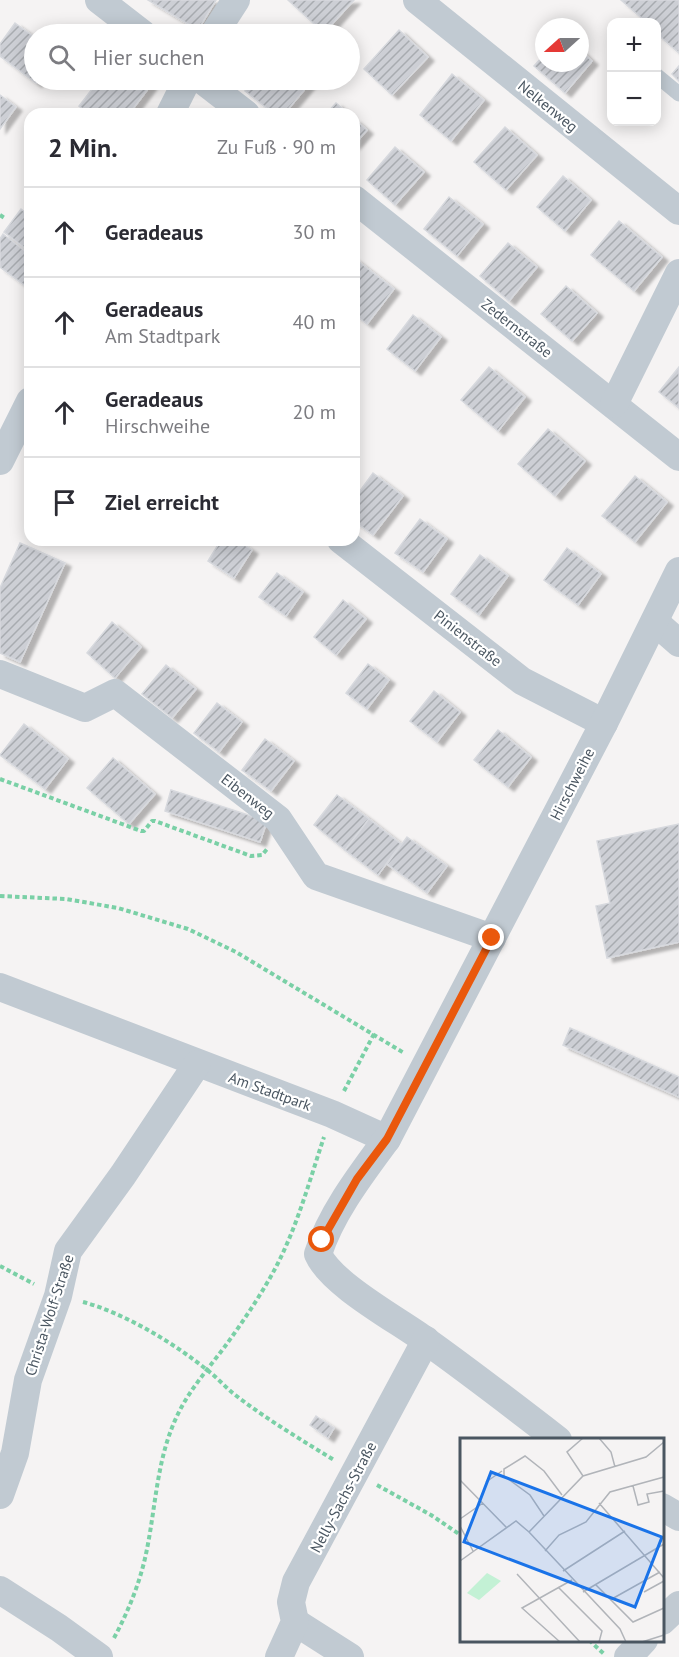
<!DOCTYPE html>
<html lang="de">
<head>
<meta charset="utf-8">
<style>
	:root { --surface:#fff; --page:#f2f2f3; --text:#2b2b33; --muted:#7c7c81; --line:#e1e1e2 }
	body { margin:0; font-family:"PT Sans",sans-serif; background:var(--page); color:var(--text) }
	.controls { position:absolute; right:18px; top:18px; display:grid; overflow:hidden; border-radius:12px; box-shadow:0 3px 15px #0003 }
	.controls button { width:54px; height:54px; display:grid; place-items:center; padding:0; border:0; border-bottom:2px solid var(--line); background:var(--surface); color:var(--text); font:30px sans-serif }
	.compass { position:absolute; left:535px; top:18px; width:54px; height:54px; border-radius:50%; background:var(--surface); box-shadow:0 3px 15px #0003; rotate:249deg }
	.stop { position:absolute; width:18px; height:18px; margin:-14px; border:4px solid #ea580c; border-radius:50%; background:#fff }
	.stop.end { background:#ea580c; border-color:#fff; box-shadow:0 2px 6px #0008 }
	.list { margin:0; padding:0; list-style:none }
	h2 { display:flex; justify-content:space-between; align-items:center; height:78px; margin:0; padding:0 24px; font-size:26px }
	h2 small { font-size:20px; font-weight:400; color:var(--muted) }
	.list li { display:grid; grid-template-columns:39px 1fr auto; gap:18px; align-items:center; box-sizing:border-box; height:90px; padding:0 24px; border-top:2px solid var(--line) }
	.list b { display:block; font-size:22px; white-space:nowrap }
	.list p { margin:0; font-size:20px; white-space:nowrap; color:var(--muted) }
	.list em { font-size:20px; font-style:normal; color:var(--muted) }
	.icon { flex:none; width:33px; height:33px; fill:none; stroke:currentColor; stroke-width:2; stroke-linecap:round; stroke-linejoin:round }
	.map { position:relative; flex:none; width:679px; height:1657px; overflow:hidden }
	.search { position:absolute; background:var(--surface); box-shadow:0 3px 15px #0003; left:24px; top:24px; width:336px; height:66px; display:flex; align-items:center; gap:15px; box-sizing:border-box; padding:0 21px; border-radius:33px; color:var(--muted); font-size:22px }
	.panel { position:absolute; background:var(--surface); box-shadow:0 3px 15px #0003; left:24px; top:108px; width:336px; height:438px; border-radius:18px }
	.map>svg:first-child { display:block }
	.building { fill:url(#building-hatch); stroke:#d7d9de; stroke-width:1.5; filter:url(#shadow) }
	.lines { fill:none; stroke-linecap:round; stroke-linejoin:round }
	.path { stroke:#7ad0a6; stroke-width:4; stroke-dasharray:4.5 3; stroke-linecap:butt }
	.service { stroke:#c1cad2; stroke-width:15 }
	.minor { stroke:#c1cad2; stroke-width:28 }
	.route { stroke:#ea580c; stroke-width:8 }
	.labels { text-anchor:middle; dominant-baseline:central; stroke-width:4.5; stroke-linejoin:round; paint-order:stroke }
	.street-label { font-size:15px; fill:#4a5661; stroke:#fff }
	.inset-road { fill:none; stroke:#b1b4b9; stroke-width:1.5 }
	.view { fill:#1a73e8; fill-opacity:0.15; stroke:#1a73e8; stroke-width:3 }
	.inset-edge { fill:none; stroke:#4a5661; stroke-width:3 }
</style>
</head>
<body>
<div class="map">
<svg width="679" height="1657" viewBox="0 0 679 1657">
	<defs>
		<pattern id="building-hatch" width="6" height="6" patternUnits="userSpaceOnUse" patternTransform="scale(1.5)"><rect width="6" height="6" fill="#cdcfd5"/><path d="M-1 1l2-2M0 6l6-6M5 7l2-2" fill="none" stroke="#a8abb0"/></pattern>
		<filter id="shadow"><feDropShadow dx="6" dy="4" stdDeviation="1.5" flood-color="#0004"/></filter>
	</defs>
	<rect width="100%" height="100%" fill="#f5f3f3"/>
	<g class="building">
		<path d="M148,0H216L198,30Z"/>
		<path d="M288,0H354L324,33Z"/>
		<path d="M621,0H679V53L656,33V22H646Z"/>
		<path d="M15,23L34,37V80H38L36,83L0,56V44Z"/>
		<path d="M399,30L428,57L392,95L364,69Z"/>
		<path d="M580,50L592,61L565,93L534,66L544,55V63H580Z"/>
		<path d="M679,66V81L672,74Z"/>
		<path d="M452,74L484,100L451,141L420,115Z"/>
		<path d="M99,80H143L151,85L129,114H89L79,106Z"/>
		<path d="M255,80H308L311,82L284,114H274L245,91Z"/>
		<path d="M0,95L16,107L0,129Z"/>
		<path d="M336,103L349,114H326Z"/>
		<path d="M354,119L367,130L354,145Z"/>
		<path d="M505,127L537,155L506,190L474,162Z"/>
		<path d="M395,147L424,172L395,205L367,180Z"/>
		<path d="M563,176L591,200L565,231L537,207Z"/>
		<path d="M449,197L483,224L457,256L424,229Z"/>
		<path d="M21,209L30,216V252L4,232Z"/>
		<path d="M619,221L662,257L634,291L591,255Z"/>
		<path d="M3,234L30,255V285L28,288L0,267V239Z"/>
		<path d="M508,243L537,267L509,301L480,276Z"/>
		<path d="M354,258L394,289L367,324L354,314Z"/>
		<path d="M566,286L597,313L572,341L541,314Z"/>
		<path d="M413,315L441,337L415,371L387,349Z"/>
		<path d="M489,367L525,397L498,431L461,400Z"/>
		<path d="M679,367V408L659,392Z"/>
		<path d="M548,429L585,461L555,496L518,464Z"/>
		<path d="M373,473L403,496L373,535L354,521V499Z"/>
		<path d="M635,476L667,502L635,542L602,516Z"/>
		<path d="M420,519L447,539L423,572L395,553Z"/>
		<path d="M221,540H237L252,550L234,578L208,561Z"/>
		<path d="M20,543L65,563L20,662L0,653V588Z"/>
		<path d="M567,548L601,574L578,605L544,580Z"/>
		<path d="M480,555L508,576L479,615L451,594Z"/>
		<path d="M277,573L303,592L286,616L259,597Z"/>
		<path d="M343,600L366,619L336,655L314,637Z"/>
		<path d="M112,622L141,647L115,678L87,653Z"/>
		<path d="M368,664L389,680L367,709L346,693Z"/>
		<path d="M166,665L196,689L172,718L142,694Z"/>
		<path d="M434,691L460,712L437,742L410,721Z"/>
		<path d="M217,703L242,722L219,752L194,733Z"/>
		<path d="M24,724L68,759L45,789L0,755Z"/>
		<path d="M498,730L531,757L508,787L474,760Z"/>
		<path d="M265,739L294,761L271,791L242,770Z"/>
		<path d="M113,758L155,794L129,824L87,788Z"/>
		<path d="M171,790L267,821L260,842L165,811Z"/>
		<path d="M337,795L369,819L345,850L314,825Z"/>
		<path d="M369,819L401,844L378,875L345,850Z"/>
		<path d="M679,824V942L607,958L596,906L610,903L597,841Z"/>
		<path d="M407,837L447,866L427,893L387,864Z"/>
		<path d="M570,1028L679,1077V1097L563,1045Z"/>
		<path d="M316,1416L334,1428L328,1438L310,1425Z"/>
	</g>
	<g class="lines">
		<g class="path">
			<path d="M0,215L6,219"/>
			<path d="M0,779L141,831H144L152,821H155L251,856L262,855L268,848"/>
			<path d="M0,896L66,899L118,908L188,929L236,952L404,1053"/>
			<path d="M344,1091L374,1034"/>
			<path d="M0,1266L34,1284"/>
			<path d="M83,1302C124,1313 174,1343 207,1370C217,1377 225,1387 234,1394C266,1419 300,1439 334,1460"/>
			<path d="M377,1485L431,1515L462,1536"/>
			<path d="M114,1638C129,1610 141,1580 147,1549C156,1504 157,1458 177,1416C189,1390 209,1368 226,1345C244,1320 263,1292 277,1265C298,1224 310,1179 324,1137"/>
			<path d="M589,1640L604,1654"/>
		</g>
		<path class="service" d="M656,75L679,94"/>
		<g class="minor">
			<path d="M99,0L143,34"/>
			<path d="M417,0L679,211"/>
			<path d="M214,34L236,0"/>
			<path d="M202,80L246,114"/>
			<path d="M170,114L187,80"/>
			<path d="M354,199L679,457"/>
			<path d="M614,404L679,273"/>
			<path d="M0,461L30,401"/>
			<path d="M341,540L522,681L604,723"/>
			<path d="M655,622L679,643"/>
			<path d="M0,674L85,708L115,693L278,819L316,876L492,938"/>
			<path d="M0,987L332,1114L387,1139L604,723L679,571"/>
			<path d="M387,1139C362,1173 331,1213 318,1254C331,1284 396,1319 425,1340C470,1372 514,1406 558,1440"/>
			<path d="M0,1495L15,1453L28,1380L58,1296L68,1251L123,1175L197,1064"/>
			<path d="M662,1507L679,1517"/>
			<path d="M0,1590L59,1628L99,1657"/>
			<path d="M662,1621L679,1605"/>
			<path d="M295,1622L350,1657"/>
			<path d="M279,1657L295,1622L291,1602L296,1582L426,1340"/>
			<path d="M628,1657L644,1640"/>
		</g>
	</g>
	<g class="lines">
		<path class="route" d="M322,1240L357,1179L387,1139L492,938"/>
	</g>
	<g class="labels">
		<g class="street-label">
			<text transform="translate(548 106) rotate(39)">Nelkenweg</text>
			<text transform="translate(517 328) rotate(38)">Zedernstraße</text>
			<text transform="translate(468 638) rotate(38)">Pinienstraße</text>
			<text transform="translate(572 784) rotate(-63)">Hirschweihe</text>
			<text transform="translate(248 796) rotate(38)">Eibenweg</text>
			<text transform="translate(270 1091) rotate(20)">Am Stadtpark</text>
			<text transform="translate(49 1315) rotate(-72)">Christa-Wolf-Straße</text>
			<text transform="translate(343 1497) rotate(-62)">Nelly-Sachs-Straße</text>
		</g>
	</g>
	<g transform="translate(460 1438)">
		<rect width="204" height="204" fill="#f5f3f3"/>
		<path d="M27,135L41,143L19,162L7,155Z" fill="#c3f1d5"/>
		<path class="inset-road" d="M123,0L107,14L123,38M139,0L151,14L155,29M0,42L47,90M26,44L42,33M173,48L178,67L189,64L187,56L204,53M139,65L204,140M84,78L70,57L44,38V31L65,18L84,33L102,57M0,81L23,65M0,88L13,113M85,113L99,97L126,84L150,54L204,39M0,123L56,83L69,94M103,133L165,93M57,136L120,204M136,147L173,184L204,170M98,149L142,193L139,204M123,154L204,106M184,154L204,143M150,162L200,134M100,204L62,170L112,142M166,204L160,191L69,94L123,38L186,19L204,4M182,204L204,197"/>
		<path class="view" d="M31,34L202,99L175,169L4,104Z"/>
		<rect width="204" height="204" class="inset-edge"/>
	</g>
</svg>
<div class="controls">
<button>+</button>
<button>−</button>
</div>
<svg class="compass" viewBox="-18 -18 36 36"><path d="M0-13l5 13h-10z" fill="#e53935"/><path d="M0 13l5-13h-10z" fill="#7c7c81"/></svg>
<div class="stop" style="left:322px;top:1240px"></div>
<div class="stop end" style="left:492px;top:938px"></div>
<div class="search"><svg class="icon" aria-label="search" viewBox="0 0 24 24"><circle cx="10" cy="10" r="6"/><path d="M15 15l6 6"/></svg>Hier suchen</div>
<section class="panel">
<h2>2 Min.<small>Zu Fuß · 90 m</small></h2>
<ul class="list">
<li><svg class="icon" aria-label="ahead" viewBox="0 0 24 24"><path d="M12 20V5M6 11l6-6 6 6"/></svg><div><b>Geradeaus</b></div><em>30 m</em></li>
<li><svg class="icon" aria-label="ahead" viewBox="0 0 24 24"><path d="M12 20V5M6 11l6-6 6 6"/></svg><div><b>Geradeaus</b><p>Am Stadtpark</p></div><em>40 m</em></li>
<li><svg class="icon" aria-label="ahead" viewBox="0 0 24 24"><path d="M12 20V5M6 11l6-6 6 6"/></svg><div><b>Geradeaus</b><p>Hirschweihe</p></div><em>20 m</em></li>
<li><svg class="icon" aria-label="arrive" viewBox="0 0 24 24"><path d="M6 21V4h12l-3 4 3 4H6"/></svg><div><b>Ziel erreicht</b></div></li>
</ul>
</section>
</div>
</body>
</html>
